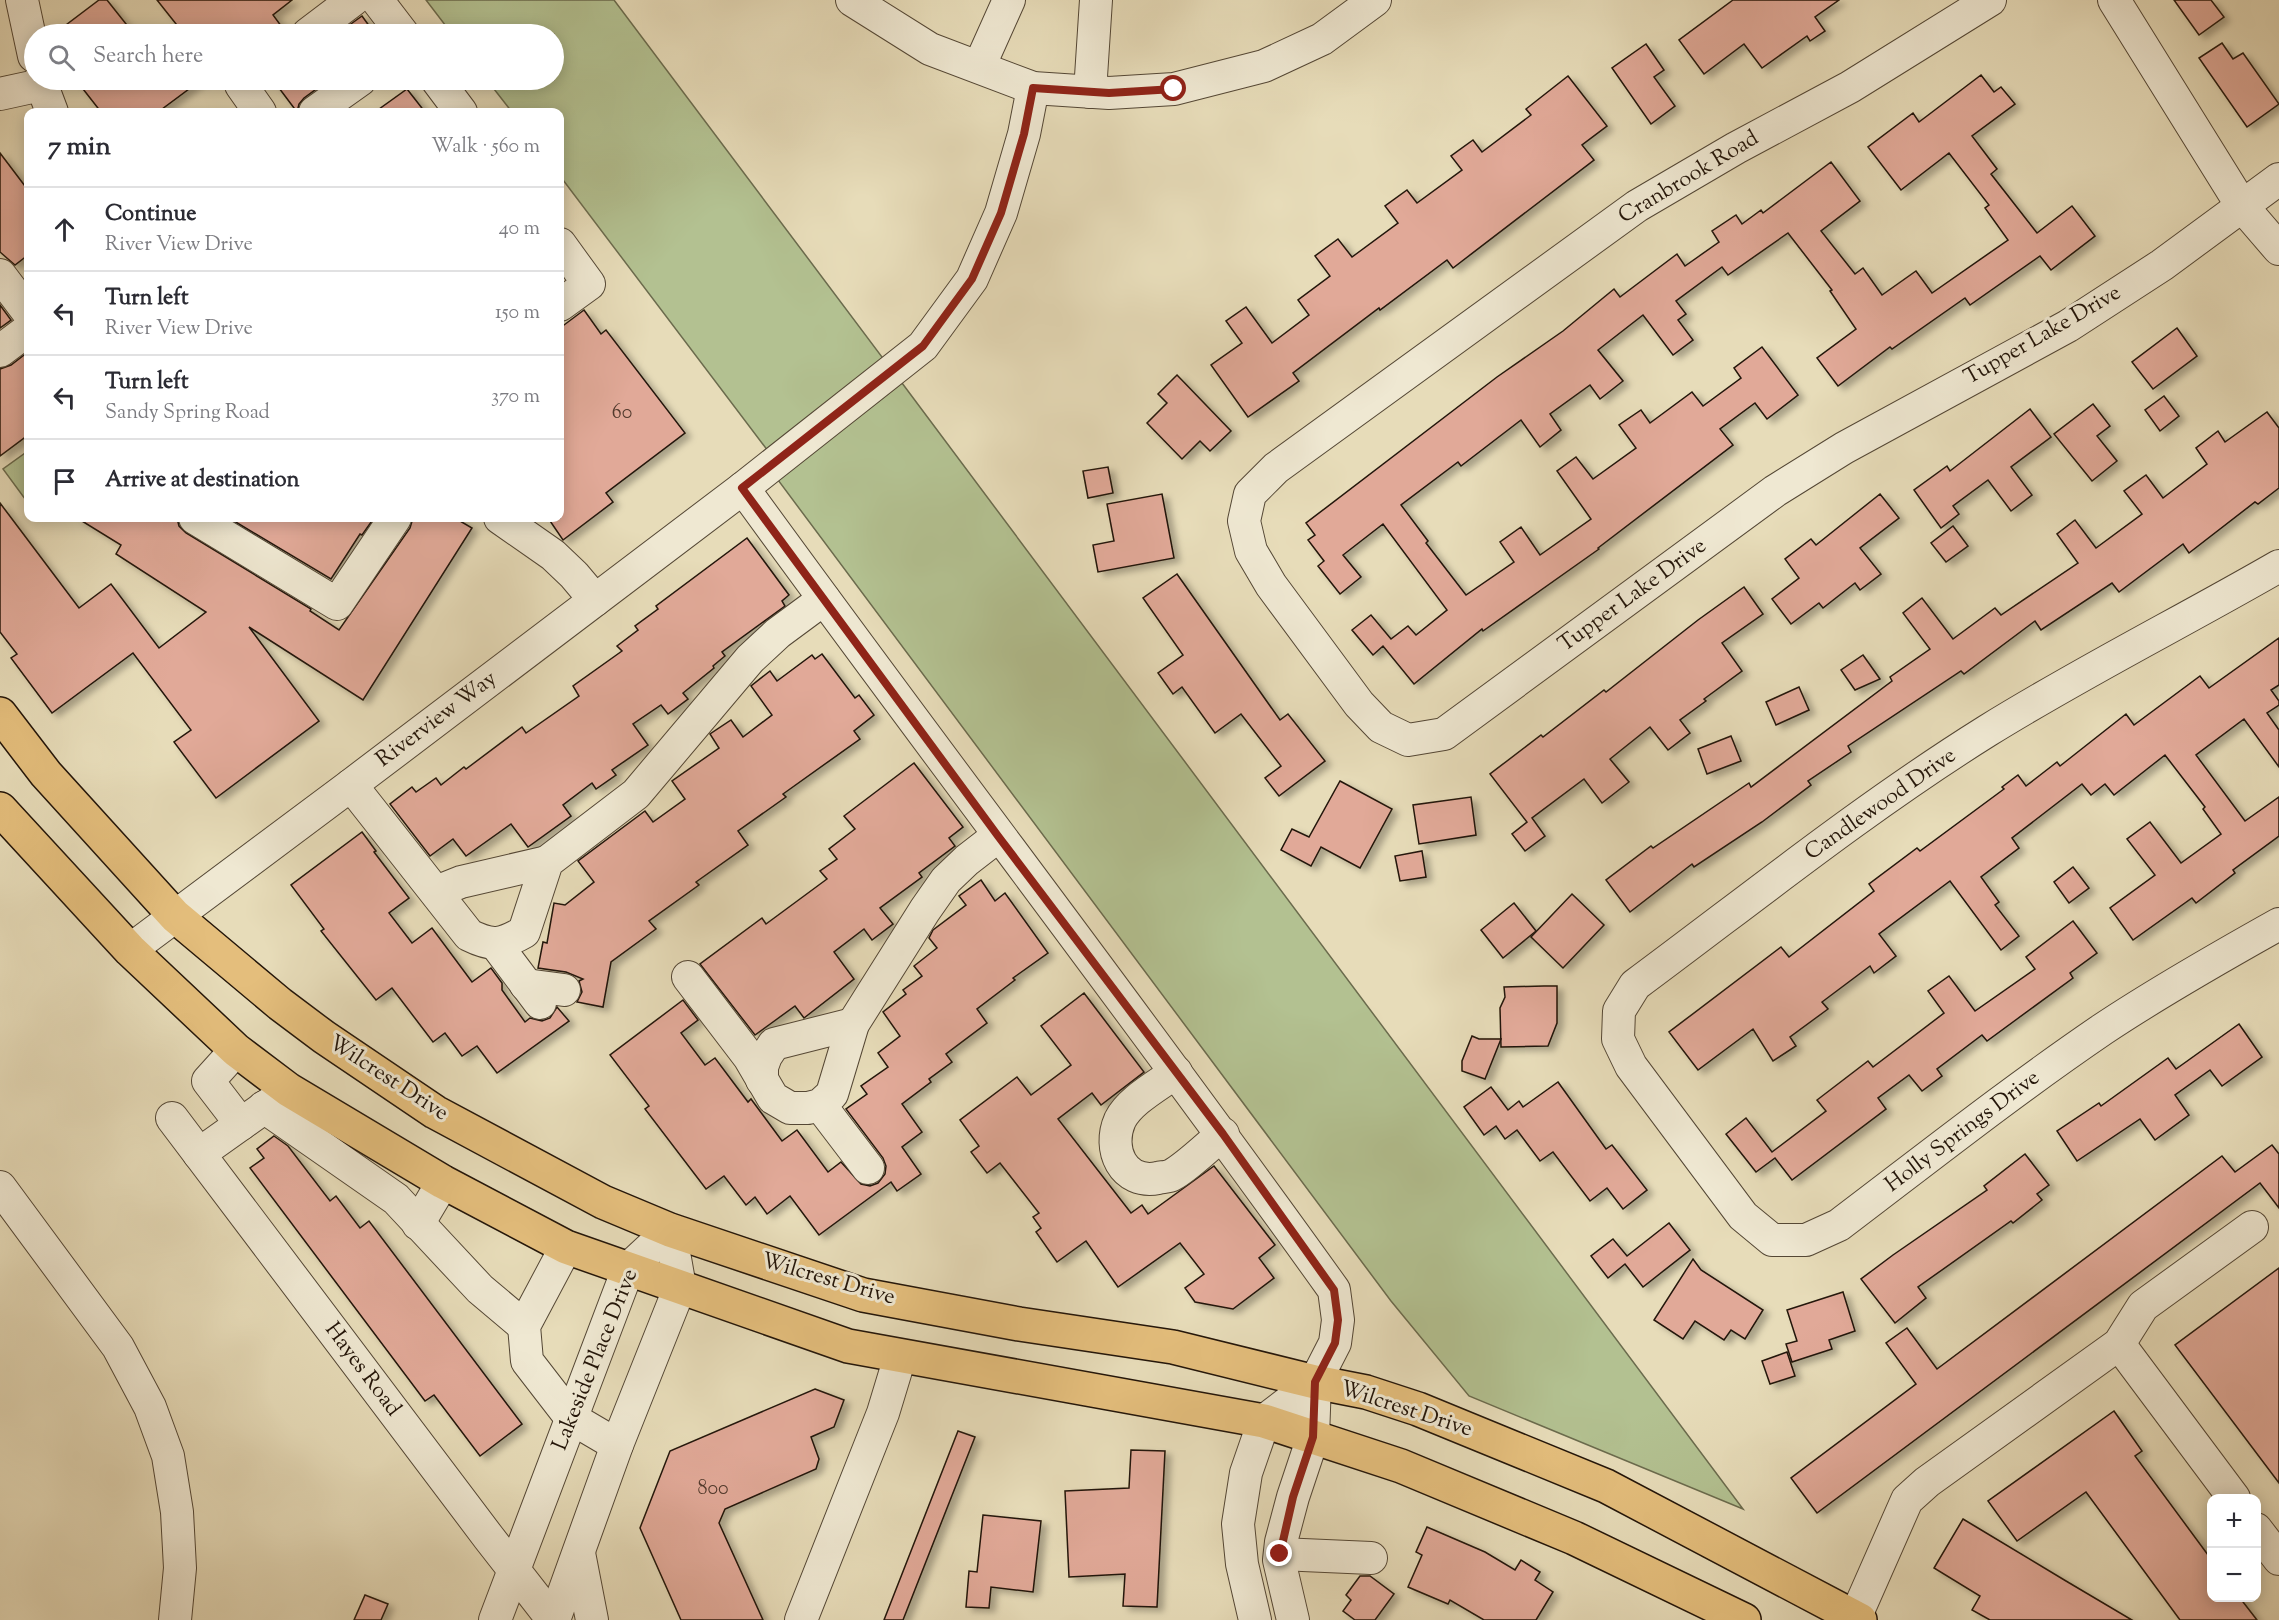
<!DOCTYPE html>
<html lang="en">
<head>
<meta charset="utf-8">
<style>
	:root { --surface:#fff; --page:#f7f7f7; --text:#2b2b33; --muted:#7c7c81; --line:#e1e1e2 }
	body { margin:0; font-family:"Sorts Mill Goudy",serif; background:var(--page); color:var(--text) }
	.controls { position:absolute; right:18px; bottom:18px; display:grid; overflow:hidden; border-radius:12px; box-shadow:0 3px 15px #0003 }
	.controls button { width:54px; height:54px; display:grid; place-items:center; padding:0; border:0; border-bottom:2px solid var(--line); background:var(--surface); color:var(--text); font:30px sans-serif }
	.stop { position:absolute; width:18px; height:18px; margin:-14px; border:4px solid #8f2418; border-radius:50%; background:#fff }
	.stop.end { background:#8f2418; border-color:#fff; box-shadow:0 2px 6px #0008 }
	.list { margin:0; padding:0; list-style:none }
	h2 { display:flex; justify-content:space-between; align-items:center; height:78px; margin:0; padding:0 24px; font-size:26px }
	h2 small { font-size:20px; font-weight:400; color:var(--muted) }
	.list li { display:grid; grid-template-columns:39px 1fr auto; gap:18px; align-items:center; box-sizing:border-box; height:84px; padding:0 24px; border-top:2px solid var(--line) }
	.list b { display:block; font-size:22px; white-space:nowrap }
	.list p { margin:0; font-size:20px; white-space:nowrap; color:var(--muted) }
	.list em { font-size:20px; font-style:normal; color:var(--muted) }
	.icon { flex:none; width:33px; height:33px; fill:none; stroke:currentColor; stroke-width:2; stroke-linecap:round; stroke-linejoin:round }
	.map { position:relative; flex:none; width:2279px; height:1620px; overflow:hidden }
	.search { position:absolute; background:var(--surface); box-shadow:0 3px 15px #0003; left:24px; top:24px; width:540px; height:66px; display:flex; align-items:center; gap:15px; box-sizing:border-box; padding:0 21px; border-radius:33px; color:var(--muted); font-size:22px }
	.panel { position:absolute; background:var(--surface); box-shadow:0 3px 15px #0003; left:24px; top:108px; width:540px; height:414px; border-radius:12px }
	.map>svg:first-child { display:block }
	.green { fill:#b3c191; stroke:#6b6b4d; stroke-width:1.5 }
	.building { fill:#e1a998; stroke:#231509; stroke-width:1.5; filter:url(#shadow) }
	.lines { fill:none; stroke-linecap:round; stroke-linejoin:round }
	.minor-casing { stroke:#544735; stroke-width:34 }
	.major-casing { stroke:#231509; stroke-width:36 }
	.minor { stroke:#efe8d2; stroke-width:32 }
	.major { stroke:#e4be7c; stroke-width:33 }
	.route { stroke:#8f2418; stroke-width:8 }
	.labels { text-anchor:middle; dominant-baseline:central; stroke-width:6; stroke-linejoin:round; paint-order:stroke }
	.number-label { font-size:20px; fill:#523a2d }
	.street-label { font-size:22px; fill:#231509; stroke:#efe8d2 }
</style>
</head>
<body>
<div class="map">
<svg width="2279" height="1620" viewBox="0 0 2279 1620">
	<defs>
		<filter id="shadow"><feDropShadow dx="6" dy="4" stdDeviation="3" flood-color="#0004"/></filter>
	</defs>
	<rect width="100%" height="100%" fill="#e7dcb9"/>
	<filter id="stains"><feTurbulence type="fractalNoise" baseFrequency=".00333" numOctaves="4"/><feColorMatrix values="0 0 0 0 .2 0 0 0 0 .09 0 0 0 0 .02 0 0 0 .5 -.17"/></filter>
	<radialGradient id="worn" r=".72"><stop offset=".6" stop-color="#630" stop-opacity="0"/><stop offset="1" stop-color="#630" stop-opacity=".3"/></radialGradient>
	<g class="green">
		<path d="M426,0H614L885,361L768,451L560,176V112H512L487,80H554V34H452Z"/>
		<path d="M902,383L1743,1509L1469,1396L1391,1301L778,480Z"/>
		<path d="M28,451V503L3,469Z"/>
	</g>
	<g class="building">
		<path d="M99,0H107L134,34H54Z"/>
		<path d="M157,0H292L273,15L287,34H184Z"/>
		<path d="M1733,0H1839L1815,17L1825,31L1810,41L1807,36L1762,68L1744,44L1704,74L1679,40Z"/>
		<path d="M2174,0H2211L2224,17L2199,35Z"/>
		<path d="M362,16L375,34H337Z"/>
		<path d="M2222,43L2233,59L2243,53L2279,104L2247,127L2199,58Z"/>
		<path d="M1646,44L1664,70L1654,77L1675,106L1651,124L1612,68Z"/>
		<path d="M1981,75L1994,92L2001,87L2015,104L1972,136L1997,169L1991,174L2037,233L2072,206L2095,236L2051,270L2040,256L1970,305L1965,298L1892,349L1890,347L1838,386L1817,358L1856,329L1830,291L1832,290L1788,233L1728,275L1722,267L1676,301L1686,314L1678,320L1693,340L1673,355L1643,315L1598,350L1623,381L1600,399L1590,385L1550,414L1561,430L1540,447L1521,420L1461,466L1458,462L1401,505L1428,541L1426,543L1466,595L1514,562L1500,542L1521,527L1540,555L1591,519L1557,471L1576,457L1593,479L1636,448L1619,425L1641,410L1650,423L1692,392L1703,406L1741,378L1734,368L1762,347L1798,395L1767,419L1755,403L1720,429L1733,445L1598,548L1599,549L1483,631L1482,629L1414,684L1383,646L1373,655L1352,630L1371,615L1391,639L1408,626L1416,635L1447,610L1383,524L1343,555L1361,577L1340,594L1318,566L1324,561L1308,540L1315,535L1306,523L1497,377L1563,331L1614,289L1620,297L1677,254L1685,266L1719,242L1712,231L1736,215L1742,224L1761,210L1763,213L1831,162L1860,201L1821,231L1855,274L1863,268L1882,295L1916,271L1932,293L2008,240L1985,208L1989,205L1949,153L1901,190L1868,147L1913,113L1919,122Z"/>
		<path d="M1568,76L1607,126L1582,145L1594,160L1453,268L1447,260L1380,310L1379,308L1293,373L1299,381L1248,417L1211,365L1242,343L1226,321L1246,307L1272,343L1309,315L1298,300L1330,276L1315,256L1338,239L1352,257L1398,223L1385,206L1407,190L1417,203L1462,170L1451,156L1473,140L1482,152L1531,115L1526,109Z"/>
		<path d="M76,80H201L158,112H101Z"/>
		<path d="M273,80H320L323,84L304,98L299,104L297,112Z"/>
		<path d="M407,89L425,112H375Z"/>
		<path d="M0,153L28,190V255L15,265L0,252Z"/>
		<path d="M0,305L11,320L0,328Z"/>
		<path d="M584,310L601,334L606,330L685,433L606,493L613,502L563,540L548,518H560V328Z"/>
		<path d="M2177,328L2197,356L2153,389L2132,362Z"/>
		<path d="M28,352V435L0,456V369L11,365Z"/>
		<path d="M1177,375L1231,431L1210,451L1200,441L1182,459L1147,423L1167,403L1158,394Z"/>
		<path d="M2164,396L2179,416L2160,431L2145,410Z"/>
		<path d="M2093,404L2110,426L2097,436L2117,461L2092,481L2054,434Z"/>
		<path d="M2030,409L2051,437L2011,467L2032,495L2011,511L1988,480L1953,506L1959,514L1941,528L1914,490L1947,466L1950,471Z"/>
		<path d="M2267,412L2279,428V488L2258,504L2255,502L2189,553L2183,544L2119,592L2112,583L2041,630L2035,621L1964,674L1961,671L1848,746L1851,752L1808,781L1811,785L1762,822L1694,867L1692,864L1630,912L1606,880L1651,846L1653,848L1749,783L1751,787L1892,681L1890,677L1930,649L1903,613L1922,598L1953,639L1995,608L2001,615L2078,563L2057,534L2075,520L2096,548L2142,514L2124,491L2146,475L2163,498L2207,464L2196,448L2218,431L2225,442Z"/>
		<path d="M1108,467L1113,493L1088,498L1083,471Z"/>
		<path d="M1162,494L1174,558L1098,572L1093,545L1114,541L1107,504Z"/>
		<path d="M1880,494L1899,518L1860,548L1881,574L1860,590L1855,583L1823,608L1819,603L1791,624L1772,599L1799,578L1785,559L1811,539L1816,545Z"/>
		<path d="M0,503L79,608L111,584L159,648L206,612L116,554L121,545L77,518H177L179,526L186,533L311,609L310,611L339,630L410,528L413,518H455L472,528L363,700L249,627L319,721L216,798L174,742L191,730L133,653L52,713L11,658L17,654L0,632Z"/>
		<path d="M229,518H374L362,535L360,534L331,579Z"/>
		<path d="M1953,526L1968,546L1946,562L1931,543Z"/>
		<path d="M747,538L789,595L782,601L785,606L722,652L725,656L713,666L714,668L683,693L688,699L668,714L661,705L633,724L648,745L612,770L616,775L596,789L592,783L563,805L571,816L528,847L511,824L466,856L453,839L430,856L390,804L412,787L416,792L436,778L441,785L464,767L466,769L522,727L526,733L579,696L573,686L622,651L617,646L638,630L635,626L658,609L656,606Z"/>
		<path d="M1177,574L1280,720L1288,714L1325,761L1279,796L1265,778L1281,766L1241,714L1215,733L1182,687L1173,694L1158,673L1183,655L1143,598Z"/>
		<path d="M1744,587L1763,614L1722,643L1742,671L1704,699L1706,701L1680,720L1690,733L1668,750L1650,727L1610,759L1629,782L1602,803L1584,779L1532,818L1545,836L1525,851L1512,834L1527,822L1490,774L1541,735L1543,737L1604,690L1606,692L1698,620Z"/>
		<path d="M2279,638V685L2271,690L2279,701V705L2267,713L2279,730V767L2244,719L2196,755L2245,821L2279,797V836L2233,870L2235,873L2196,903L2192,898L2133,940L2110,908L2155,875L2127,839L2150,822L2181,863L2221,834L2203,809L2205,807L2165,755L2114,795L2105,784L2091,795L2082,784L2012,838L2019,848L1981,877L1999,902L1995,905L2019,936L2001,950L1950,881L1879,934L1896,956L1874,973L1870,966L1822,1002L1828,1009L1790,1037L1796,1046L1773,1061L1753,1029L1698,1070L1669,1032L1781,947L1789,957L1874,891L1869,884L1917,848L1920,851L2004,789L2002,787L2018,775L2026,786L2057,762L2060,766L2126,714L2134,725L2200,676L2209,688Z"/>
		<path d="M822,654L855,698L859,695L874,715L854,731L860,739L783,794L786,797L738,831L748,845L696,882L699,885L649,921L656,929L611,962L603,1007L577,1002L582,992L579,981L583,979L566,972L538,968L543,942L547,943L554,903L565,905L594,882L578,861L645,811L653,822L685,799L672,781L719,748L710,734L731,720L743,737L772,715L751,686L770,671L777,681L812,655L815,659Z"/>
		<path d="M1863,655L1880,679L1855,690L1841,670Z"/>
		<path d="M1799,687L1809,710L1776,725L1766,702Z"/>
		<path d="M1731,736L1741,761L1707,774L1698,749Z"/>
		<path d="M914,763L963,827L949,838L955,846L919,873L922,877L880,908L893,924L872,940L864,929L834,952L854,979L804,1018L795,1006L755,1035L700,964L762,918L766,924L827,879L820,871L837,859L829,849L855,829L844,816Z"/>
		<path d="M1340,781L1392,809L1360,868L1321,847L1311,866L1281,850L1292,829L1309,837Z"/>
		<path d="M1471,797L1476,835L1419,844L1413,805Z"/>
		<path d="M362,832L376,851L374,852L409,898L389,913L412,943L432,928L472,982L491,968L502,983V990L525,1022L530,1018L542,1021L550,1018L557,1007L569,1021L497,1073L477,1046L462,1056L445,1033L433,1042L392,988L376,1000L321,931L324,929L291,885Z"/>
		<path d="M1422,851L1426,877L1400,881L1395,856Z"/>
		<path d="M2073,867L2089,888L2069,903L2054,882Z"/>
		<path d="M981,880L995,901L1005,893L1048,953L1013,978L1015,980L977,1009L987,1023L946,1054L952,1062L929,1079L931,1082L902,1104L922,1132L902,1147L921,1174L897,1191L891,1182L819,1235L790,1196L767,1214L755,1197L746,1205L724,1176L706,1189L645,1109L649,1106L610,1055L683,1000L698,1020L681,1033L705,1065L715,1058L748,1102L751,1099L782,1141L797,1130L828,1172L841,1162L861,1184L870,1186L878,1183L885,1174L886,1166L883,1158L846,1109L867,1094L861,1086L888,1067L878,1053L900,1036L883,1012L906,994L903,990L922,976L914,966L937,948L929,938L933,930L966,905L959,896Z"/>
		<path d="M1572,894L1604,925L1563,968L1531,937Z"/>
		<path d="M1514,903L1536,931L1503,958L1481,930Z"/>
		<path d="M2073,921L2097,953L2070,973L2073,978L1987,1041L1982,1035L1937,1069L1942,1076L1922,1091L1909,1075L1878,1098L1886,1109L1792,1180L1775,1158L1756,1172L1726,1134L1746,1118L1772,1152L1826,1111L1817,1100L1868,1061L1873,1067L1944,1013L1928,991L1949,976L1975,1011L2035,969L2026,957Z"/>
		<path d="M1544,986H1557V1023L1548,1046L1501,1047L1500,1008L1505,997L1504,987Z"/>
		<path d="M1084,993L1144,1072L1101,1105L1092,1093L1058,1119L1131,1213L1142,1205L1148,1214L1214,1166L1275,1245L1259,1258L1274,1278L1233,1309L1195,1302L1185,1288L1204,1274L1180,1243L1118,1287L1086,1241L1057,1262L1036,1232L1041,1228L1033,1217L1039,1213L1000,1163L987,1173L971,1152L979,1146L960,1120L1017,1077L1031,1095L1071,1065L1041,1026Z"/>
		<path d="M2239,1024L2262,1057L2222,1086L2210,1070L2175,1095L2189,1115L2155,1140L2140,1119L2077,1161L2057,1131L2099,1103L2101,1106L2168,1058L2176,1069Z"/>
		<path d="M1472,1036L1479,1039H1501L1485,1079L1462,1071V1061Z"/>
		<path d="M1558,1082L1606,1149L1612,1145L1647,1190L1623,1209L1607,1188L1590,1201L1553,1152L1540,1161L1517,1130L1505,1139L1496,1126L1484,1135L1464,1107L1491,1087L1508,1110L1519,1101L1523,1107Z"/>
		<path d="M274,1136L288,1146L330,1201L336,1196L360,1228L369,1221L522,1424L480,1456L434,1395L425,1401L250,1168L264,1158L257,1149Z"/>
		<path d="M2272,1145L2279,1154V1208L2260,1183L1817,1513L1791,1478L1916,1384L1886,1343L1907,1328L1937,1369L2222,1156L2235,1172Z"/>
		<path d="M2025,1154L2049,1185L2037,1194L2042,1200L2013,1223L2011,1221L1918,1287L1926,1298L1895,1323L1861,1279L1893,1255L1987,1190L1984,1186Z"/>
		<path d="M1669,1223L1690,1250L1643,1287L1625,1264L1608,1278L1591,1256L1613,1239L1627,1256Z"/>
		<path d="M1693,1259L1701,1270L1763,1310L1745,1339L1731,1330L1724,1340L1695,1321L1683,1339L1654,1320Z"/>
		<path d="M2279,1268V1483L2175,1345Z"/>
		<path d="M1843,1292L1855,1331L1829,1340L1832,1349L1792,1362L1786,1344L1797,1341L1787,1310Z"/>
		<path d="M1787,1352L1795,1376L1770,1384L1762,1361Z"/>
		<path d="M815,1389L844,1400L834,1427L811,1437L819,1459L816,1469L725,1509L719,1523L763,1620H681L640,1528L670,1451Z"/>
		<path d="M2114,1411L2142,1451L2135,1456L2211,1559V1598H2240L2257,1620H2180L2086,1492L2017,1541L1988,1501Z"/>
		<path d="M958,1431L975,1437L903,1620H884Z"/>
		<path d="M1131,1450L1165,1451L1157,1607L1123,1606L1125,1574L1069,1577L1065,1491L1129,1488Z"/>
		<path d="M983,1515L1041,1521L1033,1592L991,1587L989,1608L966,1607L969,1571L977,1572Z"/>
		<path d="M1963,1519L2066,1581L2132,1620H1990L1972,1610L1980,1596L1934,1568Z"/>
		<path d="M1427,1527L1485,1552L1515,1570L1521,1560L1540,1572L1535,1580L1553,1592L1536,1620H1484L1450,1600L1448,1604L1408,1587L1422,1555L1416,1552Z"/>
		<path d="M1360,1576H1370L1394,1594L1375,1620H1355L1343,1611L1351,1600L1346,1595Z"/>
		<path d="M365,1595L388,1604L381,1620H354Z"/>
	</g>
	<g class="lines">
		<g class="minor-casing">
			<g id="minor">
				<path d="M22,0L34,56"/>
				<path d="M377,0L403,34"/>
				<path d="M852,0L930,49L1033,88L1109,93L1174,89L1264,66L1322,39L1375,0"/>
				<path d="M1990,0L1850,87L1736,148L1637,206L1276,468L1250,494L1244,521L1251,551L1271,585L1359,704L1381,727L1408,740L1444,734L1775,491L1844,448L2068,326L2162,265L2279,179"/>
				<path d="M2114,0L2242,206L2279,249"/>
				<path d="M308,34L353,0"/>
				<path d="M979,67L1009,0"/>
				<path d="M40,80L52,112"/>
				<path d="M248,80L241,85L260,112"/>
				<path d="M437,80L461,112"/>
				<path d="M1090,92L1096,0"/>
				<path d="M0,94L41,85"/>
				<path d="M315,112L360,80"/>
				<path d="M560,244L589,284L560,305"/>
				<path d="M0,275L28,312"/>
				<path d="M0,351L28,330"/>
				<path d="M743,488C938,757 1141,1020 1334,1290L1338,1320L1335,1343L1315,1382"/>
				<path d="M195,518L337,604L395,518"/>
				<path d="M500,518L553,555L574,575L595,600"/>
				<path d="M2279,566C2182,622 2082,672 1987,731C1864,808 1751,899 1635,985L1619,1011L1618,1039L1631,1066L1743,1216L1772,1240H1806L1839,1225C1926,1159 2012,1091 2103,1029C2160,991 2220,957 2279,924"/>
				<path d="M351,785L469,935C493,947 501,945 524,932L547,862L636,794L750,659L778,633L824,599"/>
				<path d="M436,892L461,882L547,862"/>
				<path d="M495,943L540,1003"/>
				<path d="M130,950L351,785L743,488L923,346L972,279L1001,213L1024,134L1033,88"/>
				<path d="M688,977L749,1057L773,1098L790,1108H808L820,1105L832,1094L853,1024L925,910L946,880L967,860L998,836"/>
				<path d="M526,985L564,990"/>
				<path d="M236,1050L208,1081L241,1124"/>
				<path d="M1176,1072C1159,1085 1130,1100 1120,1120C1107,1149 1123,1185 1158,1178C1162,1177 1168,1177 1172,1175C1187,1167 1208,1146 1223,1134"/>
				<path d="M762,1080V1067L766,1056L774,1044L853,1024"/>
				<path d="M820,1105L868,1168"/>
				<path d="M264,1107L396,1199L480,1289L524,1326"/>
				<path d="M172,1118L489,1538L553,1620"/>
				<path d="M199,1154L282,1095"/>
				<path d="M0,1187L118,1347L150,1407L168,1456L177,1512L180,1568L175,1620"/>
				<path d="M418,1224L443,1182"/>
				<path d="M566,1247L524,1326L527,1361L571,1418L617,1445"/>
				<path d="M2119,1344L2234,1498"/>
				<path d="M2256,1529L2279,1559"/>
				<path d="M579,1553L592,1620"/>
				<path d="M1280,1554L1371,1558"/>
				<path d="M1855,1618L1907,1500L1927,1482L2119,1344L2143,1306L2252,1227"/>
				<path d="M495,1620L628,1269L670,1230"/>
				<path d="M554,1620L617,1445L680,1287L670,1230"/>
				<path d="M801,1620L883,1413L900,1357"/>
				<path d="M1255,1620L1242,1564L1238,1524L1246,1473L1264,1421L1315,1382L1313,1437L1293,1497L1281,1542L1279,1560L1293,1620"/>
			</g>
		</g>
		<g class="major-casing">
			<g id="major">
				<path d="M0,714L46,774L175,916L280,1004L324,1037L435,1112L603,1202L670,1230L863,1295L1019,1324L1173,1347L1315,1382L1366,1392L1418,1409L1606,1486L1860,1620"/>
				<path d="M0,809L130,950L236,1050L289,1090L443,1182L566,1247L848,1346L1264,1421L1401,1466L1574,1538L1744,1620"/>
			</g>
		</g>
		<use href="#minor" class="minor"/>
		<use href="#major" class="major"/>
	</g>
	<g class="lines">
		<path class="route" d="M1174,89L1109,93L1033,88L1024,134L1001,213L972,279L923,346L742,488L998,836L1223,1134L1334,1290L1338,1320L1335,1343L1315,1382L1313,1437L1293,1497L1280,1554"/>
	</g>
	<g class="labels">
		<g class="number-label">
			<text x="622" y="413">60</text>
			<text x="713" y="1489">800</text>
		</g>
		<g class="street-label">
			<text transform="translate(1689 178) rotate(-31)">Cranbrook Road</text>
			<text transform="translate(2043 336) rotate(-30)">Tupper Lake Drive</text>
			<text transform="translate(1633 596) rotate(-36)">Tupper Lake Drive</text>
			<text transform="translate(437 720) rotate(-37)">Riverview Way</text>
			<text transform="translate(1881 805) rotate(-35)">Candlewood Drive</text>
			<text transform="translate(388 1079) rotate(33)">Wilcrest Drive</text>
			<text transform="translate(1963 1132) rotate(-37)">Holly Springs Drive</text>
			<text transform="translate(828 1280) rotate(16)">Wilcrest Drive</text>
			<text transform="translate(596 1360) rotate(-68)">Lakeside Place Drive</text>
			<text transform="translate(362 1370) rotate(53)">Hayes Road</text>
			<text transform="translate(1406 1410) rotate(18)">Wilcrest Drive</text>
		</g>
	</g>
	<rect width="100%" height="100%" filter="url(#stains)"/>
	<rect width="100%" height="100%" fill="url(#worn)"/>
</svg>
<div class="controls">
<button>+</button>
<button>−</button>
</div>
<div class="stop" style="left:1174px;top:89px"></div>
<div class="stop end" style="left:1280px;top:1554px"></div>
<div class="search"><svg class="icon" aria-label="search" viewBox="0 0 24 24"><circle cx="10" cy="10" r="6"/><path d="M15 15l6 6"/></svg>Search here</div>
<section class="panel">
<h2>7 min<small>Walk · 560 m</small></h2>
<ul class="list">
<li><svg class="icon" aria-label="ahead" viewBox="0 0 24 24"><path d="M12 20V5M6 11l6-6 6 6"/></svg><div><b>Continue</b><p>River View Drive</p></div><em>40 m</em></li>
<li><svg class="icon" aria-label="left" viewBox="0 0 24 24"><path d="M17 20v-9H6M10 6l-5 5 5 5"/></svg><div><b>Turn left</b><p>River View Drive</p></div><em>150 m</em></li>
<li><svg class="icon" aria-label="left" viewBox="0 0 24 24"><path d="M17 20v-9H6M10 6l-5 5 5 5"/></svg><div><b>Turn left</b><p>Sandy Spring Road</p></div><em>370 m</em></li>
<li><svg class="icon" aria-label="arrive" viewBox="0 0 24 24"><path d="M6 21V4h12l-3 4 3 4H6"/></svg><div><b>Arrive at destination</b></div></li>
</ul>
</section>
</div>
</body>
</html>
